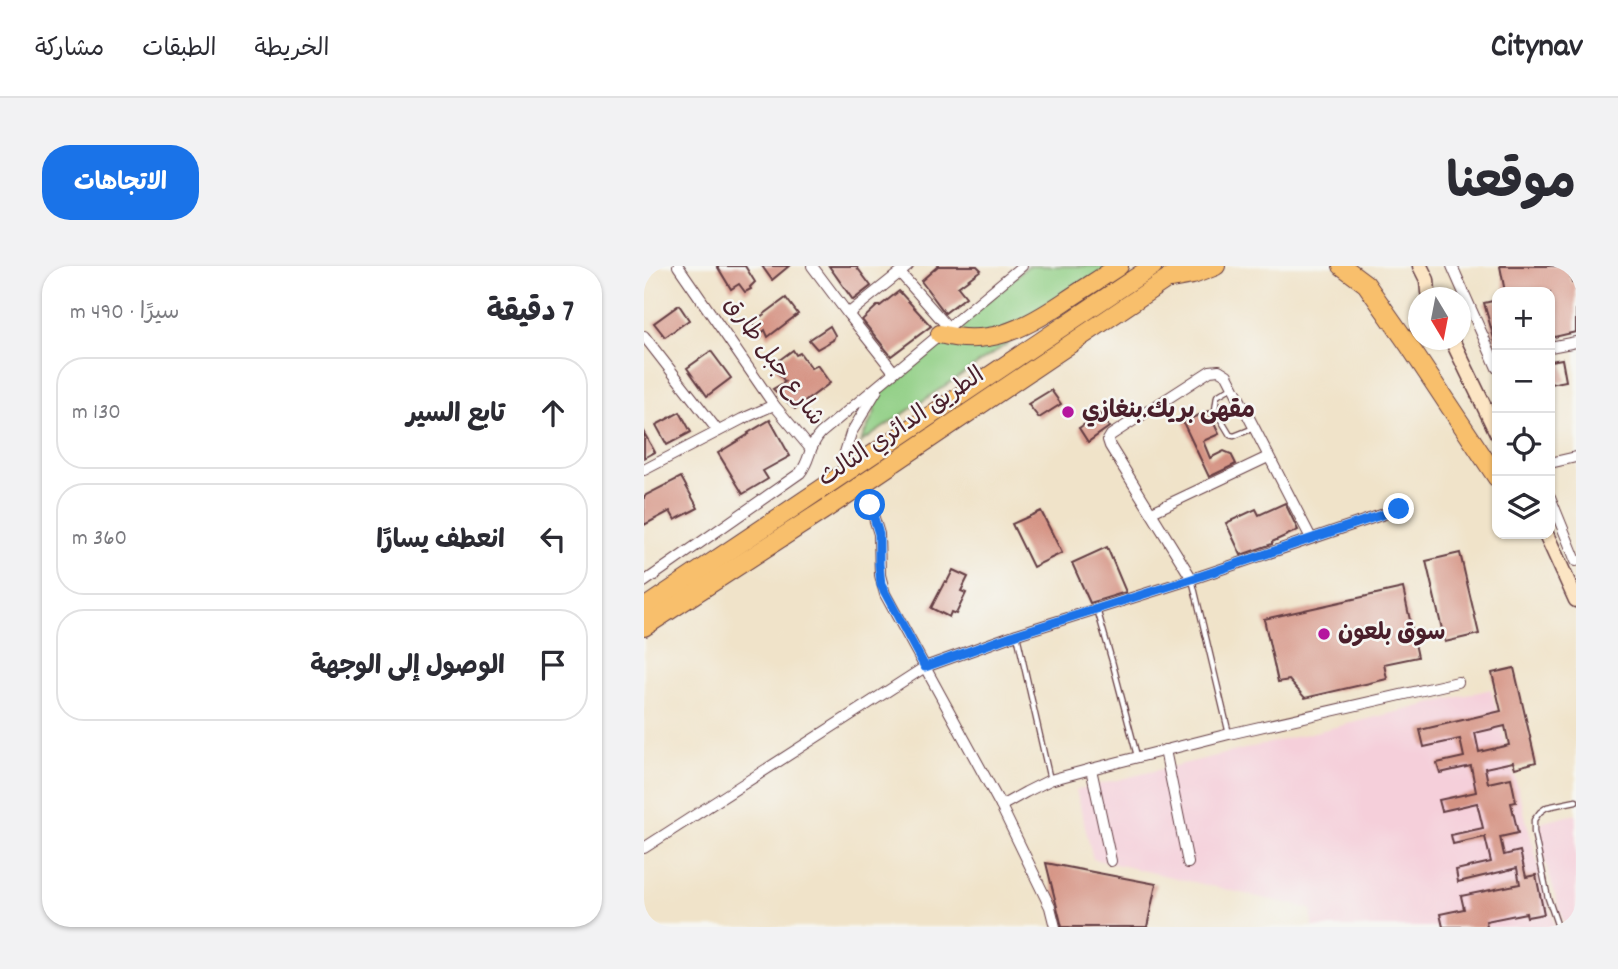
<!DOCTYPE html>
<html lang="ar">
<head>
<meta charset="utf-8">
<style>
	:root { --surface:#fff; --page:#f2f2f3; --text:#2b2b33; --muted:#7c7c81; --line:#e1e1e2; --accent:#1a73e8 }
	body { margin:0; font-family:Dekko,"Playpen Sans Arabic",sans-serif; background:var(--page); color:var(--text); direction:rtl }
	.controls { position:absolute; right:21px; top:21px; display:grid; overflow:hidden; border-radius:14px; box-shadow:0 2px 5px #0004 }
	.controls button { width:63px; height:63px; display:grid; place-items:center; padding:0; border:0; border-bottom:2px solid var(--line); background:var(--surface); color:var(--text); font:35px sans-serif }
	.compass { position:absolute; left:764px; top:21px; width:63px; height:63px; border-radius:50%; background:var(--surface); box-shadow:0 2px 5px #0004; rotate:170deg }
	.stop { position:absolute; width:21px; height:21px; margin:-16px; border:5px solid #1a73e8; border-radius:50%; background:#fff }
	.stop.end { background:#1a73e8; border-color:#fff; box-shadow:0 2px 7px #0008 }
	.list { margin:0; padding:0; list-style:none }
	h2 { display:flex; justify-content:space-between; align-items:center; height:91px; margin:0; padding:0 28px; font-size:30px }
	h2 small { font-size:23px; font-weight:400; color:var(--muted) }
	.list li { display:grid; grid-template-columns:46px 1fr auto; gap:21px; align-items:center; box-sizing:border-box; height:112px; margin:0 14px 14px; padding:0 14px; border:2px solid var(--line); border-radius:28px }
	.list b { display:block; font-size:26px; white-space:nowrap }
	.list em { font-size:23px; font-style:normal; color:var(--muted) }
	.icon { flex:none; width:38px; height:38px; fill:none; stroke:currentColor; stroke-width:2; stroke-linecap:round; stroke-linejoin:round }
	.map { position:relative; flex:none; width:932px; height:661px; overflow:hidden; direction:ltr; border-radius:28px }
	header { display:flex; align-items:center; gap:42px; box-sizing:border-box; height:98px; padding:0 35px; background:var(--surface); border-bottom:2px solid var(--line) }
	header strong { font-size:33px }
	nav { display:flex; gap:38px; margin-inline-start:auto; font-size:24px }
	.intro { display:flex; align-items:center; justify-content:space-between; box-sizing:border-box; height:168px; padding:0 42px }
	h1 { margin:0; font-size:49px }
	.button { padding:18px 32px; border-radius:28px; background:var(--accent); color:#fff; font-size:24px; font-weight:700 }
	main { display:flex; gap:42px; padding:0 42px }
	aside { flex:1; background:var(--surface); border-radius:28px; box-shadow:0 2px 5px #0004 }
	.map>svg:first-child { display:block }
	.built { fill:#f5cfda }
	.green { fill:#91cf85; stroke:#6e7758; stroke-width:2 }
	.building { fill:#d59383; fill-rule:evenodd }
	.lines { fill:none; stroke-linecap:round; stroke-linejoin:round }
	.lane-casing { stroke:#633c43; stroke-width:7 }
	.street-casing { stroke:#633c43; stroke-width:12 }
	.secondary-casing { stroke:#633c43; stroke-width:17 }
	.highway-casing { stroke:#633c43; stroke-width:20 }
	.lane { stroke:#fff; stroke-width:4.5 }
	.street { stroke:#fff; stroke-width:10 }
	.secondary { stroke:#fce5c4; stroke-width:14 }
	.highway { stroke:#f8bf6c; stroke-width:18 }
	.route { stroke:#1a73e8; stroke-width:9 }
	.poi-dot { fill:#b5179e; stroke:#f6f6f2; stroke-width:2.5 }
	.labels { text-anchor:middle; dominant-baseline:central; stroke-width:5; stroke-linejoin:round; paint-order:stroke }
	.street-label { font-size:24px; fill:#4a1f2b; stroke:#f6f6f2 }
	.poi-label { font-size:24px; font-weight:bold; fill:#4a1f2b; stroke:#f6f6f2; text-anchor:start }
</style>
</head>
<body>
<header>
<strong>Citynav</strong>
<nav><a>الخريطة</a><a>الطبقات</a><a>مشاركة</a></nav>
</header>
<div class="intro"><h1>موقعنا</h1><a class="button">الاتجاهات</a></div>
<main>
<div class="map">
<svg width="932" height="661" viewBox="0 0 932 661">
	<rect width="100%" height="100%" fill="#f6f6f2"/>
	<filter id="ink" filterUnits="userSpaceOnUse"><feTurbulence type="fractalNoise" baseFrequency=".0143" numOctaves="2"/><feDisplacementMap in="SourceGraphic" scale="14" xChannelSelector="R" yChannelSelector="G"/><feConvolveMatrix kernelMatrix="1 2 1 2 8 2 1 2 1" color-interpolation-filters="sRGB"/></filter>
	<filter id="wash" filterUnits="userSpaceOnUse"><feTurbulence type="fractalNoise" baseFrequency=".00686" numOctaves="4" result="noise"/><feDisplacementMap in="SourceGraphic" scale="28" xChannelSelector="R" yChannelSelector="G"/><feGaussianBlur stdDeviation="1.57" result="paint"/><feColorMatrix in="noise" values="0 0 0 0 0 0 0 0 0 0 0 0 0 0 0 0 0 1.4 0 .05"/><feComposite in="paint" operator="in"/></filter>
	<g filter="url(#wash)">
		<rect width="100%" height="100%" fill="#f0e3c9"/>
		<g class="built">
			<path d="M847,423L911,661H669L667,643L449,593L432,524Z"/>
			<path d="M932,548V661H921L898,585L894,564L899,556Z"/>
		</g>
		<path class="green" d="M384,0H479L216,177L231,146L227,132Z"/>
		<g id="blocks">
			<g class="building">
				<path d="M73,0H101L111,16L106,21L107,23L101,26L95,18L87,23Z"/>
				<path d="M118,0H145L128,14Z"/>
				<path d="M185,0H212L227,20L209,34Z"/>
				<path d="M294,0H333L337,4L314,21L322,31L301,47L277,15Z"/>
				<path d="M856,0H924L928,17L932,16V66L906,72V26H861Z"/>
				<path d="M255,25L287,60L247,90L218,54L233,40H236Z"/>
				<path d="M142,32L154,48L124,71L121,64L116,68L108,57Z"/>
				<path d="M853,34V75L851,76L840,37Z"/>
				<path d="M35,39L45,54L21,71L10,57Z"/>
				<path d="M186,60L191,69L189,74L173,83L165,74Z"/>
				<path d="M149,84L152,89L156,87L167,102L173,99L186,117L151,143L129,123L141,116L131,102L136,99L134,95Z"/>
				<path d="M67,85L87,112L63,130L43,102Z"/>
				<path d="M918,93L922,115L906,118V95Z"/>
				<path d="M407,124L417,138L395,152L384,138Z"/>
				<path d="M564,145L575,168L559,175L566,192L580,185L587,188L592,198L565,211L539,156Z"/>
				<path d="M36,146L47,166L23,179L12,159Z"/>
				<path d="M456,148L465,161L444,176L435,162Z"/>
				<path d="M126,154L146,190L119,205L124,213L99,228L74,187L105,168L104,167Z"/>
				<path d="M0,167L11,186L0,192Z"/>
				<path d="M37,211L54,242L31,254L26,245L0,259V230Z"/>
				<path d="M641,237L654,264L628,276V278L597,289L582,257L612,243L615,249Z"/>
				<path d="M397,245L418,287L389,301L368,258Z"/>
				<path d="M463,281L482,326L446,337L428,297Z"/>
				<path d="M816,287L835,368L801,376L782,295Z"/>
				<path d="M309,304L324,311L317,325L322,327L312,348L307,346L305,351L287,342L301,315L303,316Z"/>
				<path d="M759,322L774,391L740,398L743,413L661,432L645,414L634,416L620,353Z"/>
				<path d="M870,402L892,496L871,502L869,496L841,502L844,517L867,512L872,536L867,537L874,567L856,571L860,589L876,585L882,611L892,609L900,648L883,651L882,647L842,655L843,661H799L796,648L820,643L817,630L876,618L873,602L814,616L812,604L847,596L841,571L809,578L807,569L839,562L833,537L798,545L795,534L832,526L827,500L796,507L793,497L820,491L816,473L780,481L776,464L857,445L848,407ZM861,460L865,479L835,486L831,467Z"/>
				<path d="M402,597L512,618L503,661H418Z"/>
			</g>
		</g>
	</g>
	<g filter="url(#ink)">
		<use href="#blocks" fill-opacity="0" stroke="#633c43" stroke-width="2"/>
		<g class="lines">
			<g class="lane-casing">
				<g id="lane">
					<path d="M588,121L573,130L571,144L586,169L590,170L610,162"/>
					<path d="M548,313L585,468"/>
					<path d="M453,343L468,395L493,490"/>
					<path d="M373,369L406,514"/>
					<path d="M914,661L904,632L890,566V554L896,546L903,541L932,535"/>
				</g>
			</g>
			<g class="street-casing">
				<g id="street">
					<path d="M34,0L130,139L166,182"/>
					<path d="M168,0L204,48L264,0"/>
					<path d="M808,0L853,102"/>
					<path d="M256,7L304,61"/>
					<path d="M204,48L250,106"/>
					<path d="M0,70L74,165"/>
					<path d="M906,81L932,76"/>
					<path d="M199,193L207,167L233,124"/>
					<path d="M906,197L932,191"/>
					<path d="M0,204L98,153L130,139"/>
					<path d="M906,231L932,295"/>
					<path d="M226,239L235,268L236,309L241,328L357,540L406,641L411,661"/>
					<path d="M508,246L624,191"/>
					<path d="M548,313L466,180L464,174L467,169L566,105L575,104L583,109L667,272"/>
					<path d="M0,316L156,207C167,194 164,180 177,167L378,0"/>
					<path d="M521,484L544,597"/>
					<path d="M447,503L467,595"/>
					<path d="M357,540L382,526L406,514L447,503L585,468L814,416"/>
					<path d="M0,582L281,401L373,368L548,313L755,243"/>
				</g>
			</g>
			<g class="secondary-casing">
				<g id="secondary">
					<path d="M776,0L783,14L784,26L787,32"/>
					<path d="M808,74L853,167"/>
					<path d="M902,268L932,334"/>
				</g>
			</g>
			<g class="highway-casing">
				<g id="highway">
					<path d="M698,0L722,18L764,78L853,212"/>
					<path d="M527,13L549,9L572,0"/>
					<path d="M296,68C345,81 380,63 420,36C438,24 457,12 475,0"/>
					<path d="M0,342L509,0"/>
					<path d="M0,361L183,242L542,0"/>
				</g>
			</g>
			<use href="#lane" class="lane"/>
			<use href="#street" class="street"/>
			<use href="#secondary" class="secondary"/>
			<use href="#highway" class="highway"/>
		</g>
	</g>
	<g class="lines" filter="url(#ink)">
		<path class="route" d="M226,239L235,268V298L237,319L281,401L373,368L548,313L755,243"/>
	</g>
	<g class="poi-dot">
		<circle cx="424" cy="146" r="7"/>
		<circle cx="680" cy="368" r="7"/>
	</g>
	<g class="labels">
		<g class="street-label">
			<text transform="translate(129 96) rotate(54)">شارع جبل طارق</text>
			<text transform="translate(258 162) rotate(-34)">الطريق الدائري الثالث</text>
		</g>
		<g class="poi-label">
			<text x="438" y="146">مقهى بريك.بنغازي</text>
			<text x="694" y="368">سوق بلعون</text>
		</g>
	</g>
</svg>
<div class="controls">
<button>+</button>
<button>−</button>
<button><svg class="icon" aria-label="locate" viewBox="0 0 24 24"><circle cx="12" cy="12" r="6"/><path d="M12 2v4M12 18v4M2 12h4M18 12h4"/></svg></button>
<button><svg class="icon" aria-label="layers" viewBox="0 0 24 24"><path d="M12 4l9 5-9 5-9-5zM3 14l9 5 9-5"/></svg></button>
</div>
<svg class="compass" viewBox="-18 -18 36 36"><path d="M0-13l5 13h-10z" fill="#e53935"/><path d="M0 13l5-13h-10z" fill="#7c7c81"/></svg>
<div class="stop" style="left:226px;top:239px"></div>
<div class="stop end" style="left:755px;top:243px"></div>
</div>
<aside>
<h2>7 دقيقة<small>سيرًا · 490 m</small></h2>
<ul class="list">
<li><svg class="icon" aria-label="ahead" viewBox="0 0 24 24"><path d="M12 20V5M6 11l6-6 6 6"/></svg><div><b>تابع السير</b></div><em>130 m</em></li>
<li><svg class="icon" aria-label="left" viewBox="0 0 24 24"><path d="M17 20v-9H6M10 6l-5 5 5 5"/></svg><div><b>انعطف يسارًا</b></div><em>360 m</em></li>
<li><svg class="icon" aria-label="arrive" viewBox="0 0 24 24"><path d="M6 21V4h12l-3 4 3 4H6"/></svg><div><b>الوصول إلى الوجهة</b></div></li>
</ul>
</aside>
</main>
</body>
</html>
